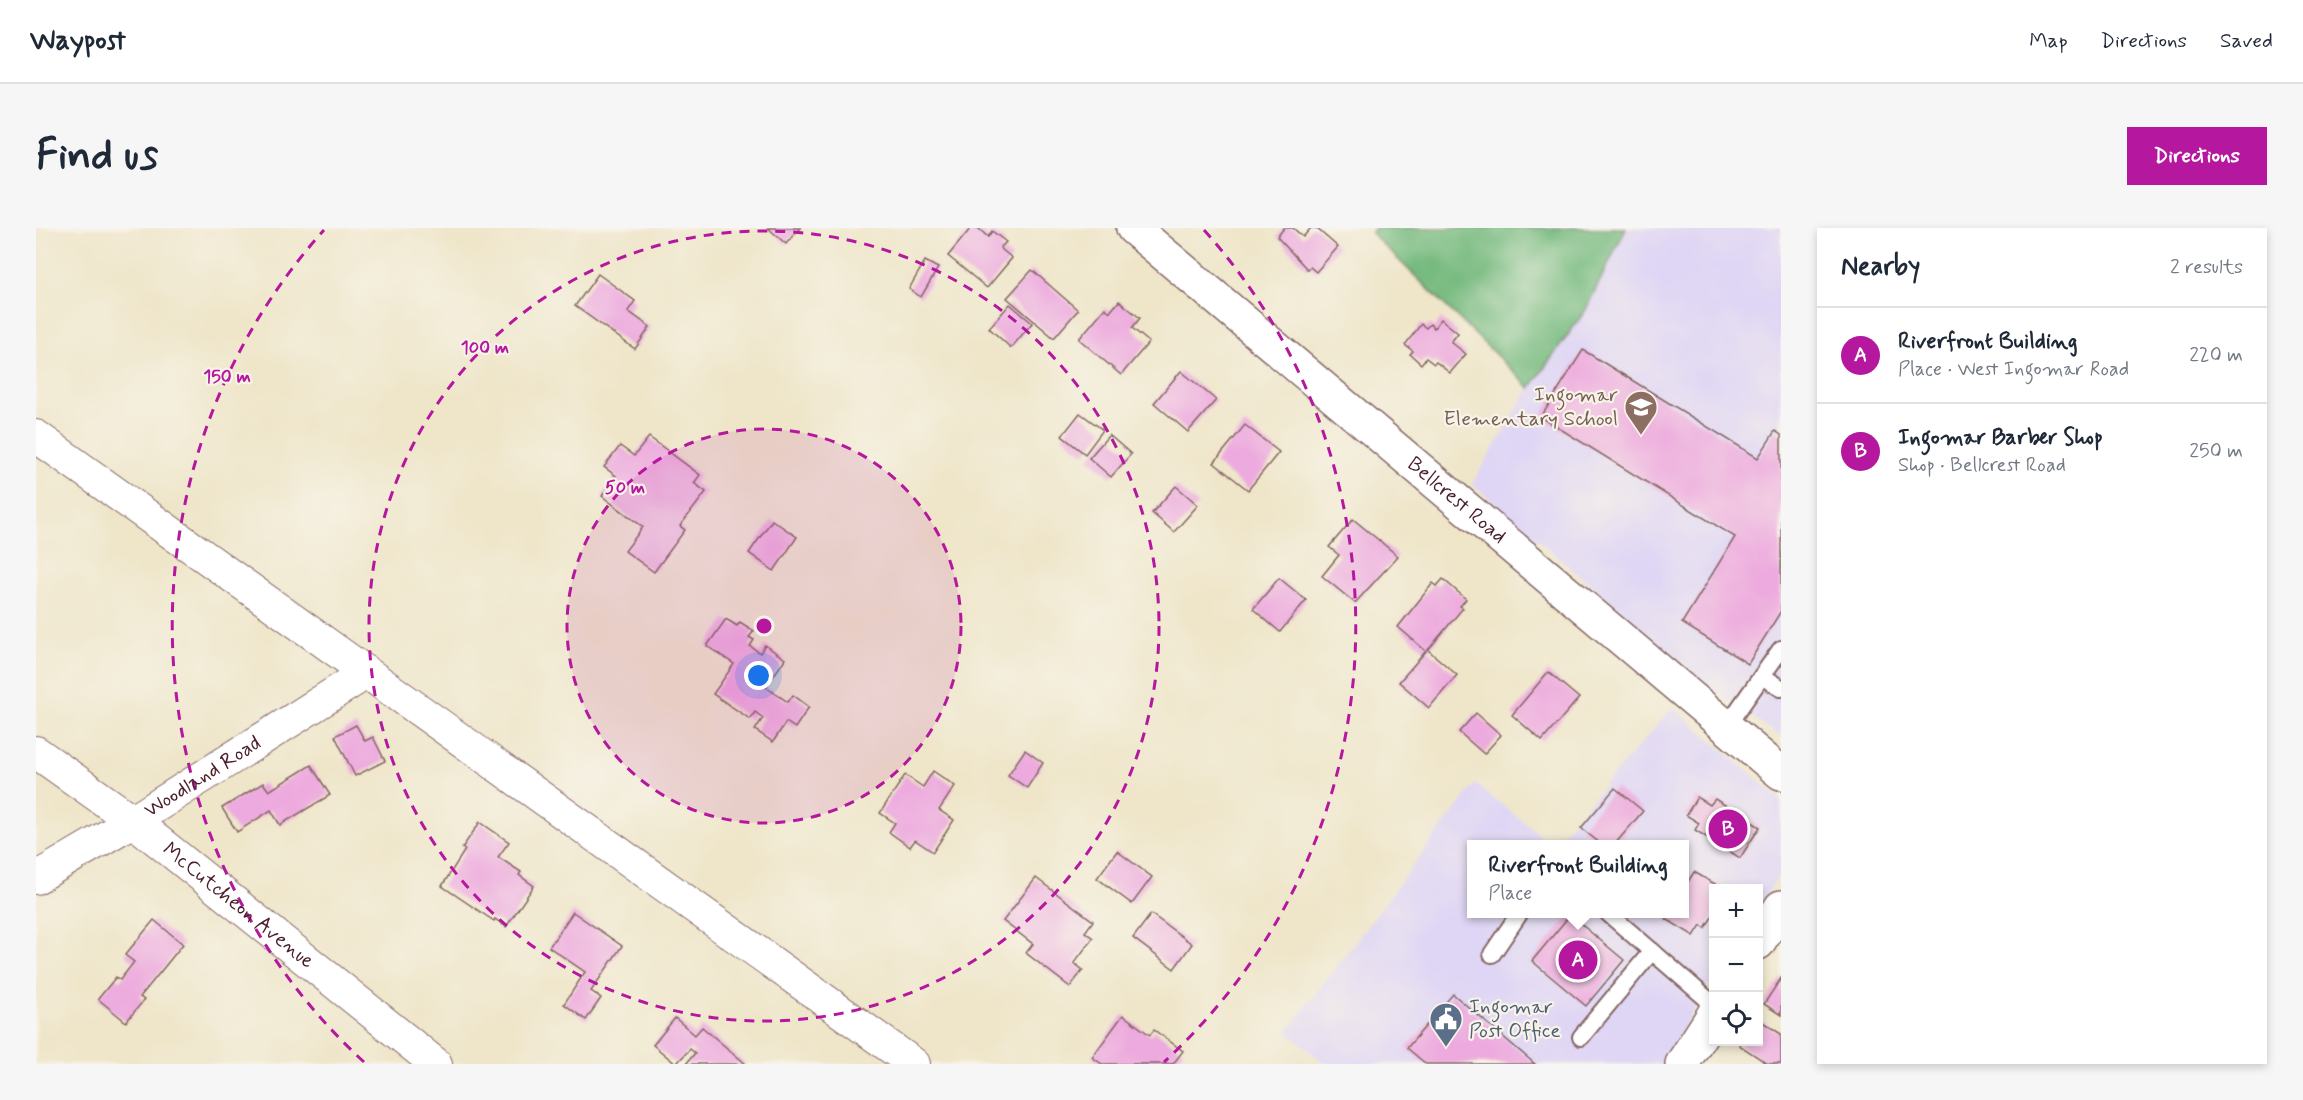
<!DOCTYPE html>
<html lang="en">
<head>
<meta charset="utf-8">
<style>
	:root { --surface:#fff; --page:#f6f6f7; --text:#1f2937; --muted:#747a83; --line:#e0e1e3; --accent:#b5179e }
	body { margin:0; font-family:Mynerve,sans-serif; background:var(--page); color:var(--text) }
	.controls { position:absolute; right:18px; bottom:18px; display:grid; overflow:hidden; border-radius:0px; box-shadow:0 3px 9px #0003 }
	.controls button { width:54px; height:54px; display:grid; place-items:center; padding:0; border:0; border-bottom:2px solid var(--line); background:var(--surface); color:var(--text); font:30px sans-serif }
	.you { position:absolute; left:723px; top:448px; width:21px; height:21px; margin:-15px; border:4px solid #fff; border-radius:50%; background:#1a73e8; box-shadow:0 0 0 9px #1a73e833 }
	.badge { display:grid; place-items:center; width:39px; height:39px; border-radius:50%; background:var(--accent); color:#fff; font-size:20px; font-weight:700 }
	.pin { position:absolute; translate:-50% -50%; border:3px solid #fff; box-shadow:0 2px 6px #0006 }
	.popup { position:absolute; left:1431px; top:612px; width:222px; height:78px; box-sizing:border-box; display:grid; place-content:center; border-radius:0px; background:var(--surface); filter:drop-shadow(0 2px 4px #0005); font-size:20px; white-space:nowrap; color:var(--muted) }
	.popup b { font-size:22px; color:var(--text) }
	.popup::after { content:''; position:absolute; left:50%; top:100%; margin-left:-12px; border:12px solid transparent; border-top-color:var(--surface) }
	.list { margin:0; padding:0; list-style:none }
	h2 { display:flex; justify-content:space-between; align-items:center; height:78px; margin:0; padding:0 24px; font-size:26px }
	h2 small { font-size:20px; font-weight:400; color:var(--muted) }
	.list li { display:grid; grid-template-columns:39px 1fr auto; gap:18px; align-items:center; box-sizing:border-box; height:96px; padding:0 24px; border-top:2px solid var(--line) }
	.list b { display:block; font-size:22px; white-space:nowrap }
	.list p { margin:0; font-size:20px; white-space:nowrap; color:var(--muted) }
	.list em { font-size:20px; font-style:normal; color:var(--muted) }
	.icon { flex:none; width:33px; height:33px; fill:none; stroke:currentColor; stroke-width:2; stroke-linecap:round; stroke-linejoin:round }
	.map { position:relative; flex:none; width:1745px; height:836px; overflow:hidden; border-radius:0px }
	header { display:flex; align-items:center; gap:36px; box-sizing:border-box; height:84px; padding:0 30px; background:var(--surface); border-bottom:2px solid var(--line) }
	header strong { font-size:28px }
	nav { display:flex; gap:33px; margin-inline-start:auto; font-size:21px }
	.intro { display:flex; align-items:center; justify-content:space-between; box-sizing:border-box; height:144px; padding:0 36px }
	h1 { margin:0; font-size:42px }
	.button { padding:15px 27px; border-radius:0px; background:var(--accent); color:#fff; font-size:21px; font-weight:700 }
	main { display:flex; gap:36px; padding:0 36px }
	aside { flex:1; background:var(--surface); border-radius:0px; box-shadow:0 3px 9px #0003 }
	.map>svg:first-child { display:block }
	.built { fill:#dfd5f5 }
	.forest { fill:#74ba7e; stroke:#5f6c54; stroke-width:1.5 }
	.building { fill:#edaade }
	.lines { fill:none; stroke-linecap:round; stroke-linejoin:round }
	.lane-casing { stroke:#846563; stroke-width:20 }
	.street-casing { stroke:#846563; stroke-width:34 }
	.secondary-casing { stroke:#846563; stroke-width:36 }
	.primary-casing { stroke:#846563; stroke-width:36 }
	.lane { stroke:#fff; stroke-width:16 }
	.street { stroke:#fff; stroke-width:32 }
	.secondary { stroke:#fff; stroke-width:33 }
	.primary { stroke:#fff; stroke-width:33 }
	.ring { fill:none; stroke:#b5179e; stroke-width:3; stroke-dasharray:10 8 }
	.labels { text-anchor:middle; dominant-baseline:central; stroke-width:4.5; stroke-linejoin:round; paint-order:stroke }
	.education-label { font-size:21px; fill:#785e54; stroke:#f7f3e8; text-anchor:end }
	.street-label { font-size:21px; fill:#4a1f2b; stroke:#f7f3e8 }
	.service-label { font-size:21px; fill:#4e5e75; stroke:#f7f3e8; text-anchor:start }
	.centre { fill:#b5179e; stroke:#f7f3e8; stroke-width:3 }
	.ring-label { font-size:18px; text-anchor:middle; font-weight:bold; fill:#b5179e; stroke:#f7f3e8; stroke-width:4.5; stroke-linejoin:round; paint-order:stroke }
</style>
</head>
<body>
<header>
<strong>Waypost</strong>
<nav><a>Map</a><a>Directions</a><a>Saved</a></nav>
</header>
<div class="intro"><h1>Find us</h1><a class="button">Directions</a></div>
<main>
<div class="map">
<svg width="1745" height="836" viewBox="0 0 1745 836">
	<rect width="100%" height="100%" fill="#f7f3e8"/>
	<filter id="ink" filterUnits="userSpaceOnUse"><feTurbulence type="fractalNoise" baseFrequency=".0167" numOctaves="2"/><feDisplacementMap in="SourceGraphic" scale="12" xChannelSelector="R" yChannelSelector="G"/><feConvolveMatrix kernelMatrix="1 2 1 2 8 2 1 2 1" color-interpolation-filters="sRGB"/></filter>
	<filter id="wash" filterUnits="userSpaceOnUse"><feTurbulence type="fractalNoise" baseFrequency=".008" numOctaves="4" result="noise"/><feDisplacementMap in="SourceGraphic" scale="24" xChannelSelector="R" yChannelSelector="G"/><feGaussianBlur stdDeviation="1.35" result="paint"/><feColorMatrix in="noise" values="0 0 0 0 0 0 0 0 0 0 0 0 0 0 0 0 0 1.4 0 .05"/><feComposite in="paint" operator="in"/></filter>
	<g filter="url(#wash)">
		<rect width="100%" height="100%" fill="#efe6ca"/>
		<g class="built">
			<path d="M1590,0H1745V509L1684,467L1436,256L1494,160L1549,83Z"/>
			<path d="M1637,479L1745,572V643L1723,679L1722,660H1678L1677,751L1625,836H1290L1251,804L1439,556L1516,616H1436V686H1648V616H1517Z"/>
		</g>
		<path class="forest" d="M1339,0H1590L1549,83L1494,160L1335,5Z"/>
		<g id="blocks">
			<g class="building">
				<path d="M732,0H764L750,16Z"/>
				<path d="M935,0H942L952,9L956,3L970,14L964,20L976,30L951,60L912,28Z"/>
				<path d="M1248,0H1257L1267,9L1275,0H1280L1302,19L1280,44L1274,39L1271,41L1241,9Z"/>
				<path d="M889,33L902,40L885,69L873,61Z"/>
				<path d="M996,42L1042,82L1018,110L971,70Z"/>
				<path d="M562,46L599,73L592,83L614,99L599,121L539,78Z"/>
				<path d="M1083,73L1104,90L1096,100L1113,114L1085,147L1043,111L1069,80L1074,84Z"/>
				<path d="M974,76L996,95L975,120L953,100Z"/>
				<path d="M1405,91L1422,105L1415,114L1430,126L1414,145L1400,134L1398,136L1390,130L1385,136L1374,126L1377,123L1369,117L1385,96L1390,100L1394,96L1398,100Z"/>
				<path d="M1547,122L1722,230L1739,203L1745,207V383L1712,436L1646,395L1699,309L1505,189Z"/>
				<path d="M1145,143L1180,172L1152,204L1118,175Z"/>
				<path d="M1044,185L1067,202L1049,226L1026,208Z"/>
				<path d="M1209,197L1243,224L1212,262L1178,235Z"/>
				<path d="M1073,207L1095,226L1075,249L1053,230Z"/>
				<path d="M613,209L664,247L658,255L670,264L644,298L649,302L618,344L589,323L607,299L566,268L580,248L568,239L584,218L598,228Z"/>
				<path d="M1140,258L1162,277L1138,304L1116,285Z"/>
				<path d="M1317,291L1362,328L1319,375L1286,348L1303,327L1293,319Z"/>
				<path d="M736,292L761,309L738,343L713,325Z"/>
				<path d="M1243,350L1270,372L1244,404L1217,381Z"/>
				<path d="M1407,351L1430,371L1424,378L1427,380L1392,422L1421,447L1393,480L1363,454L1390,423L1362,399L1397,355L1401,358Z"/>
				<path d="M690,391L701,398L704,394L718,403L713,409L718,412L714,418L724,425L729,417L749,431L730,459L752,474L757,467L773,479L759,500L750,494L737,514L719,502L727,490L719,484L714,491L677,466L698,436L671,418Z"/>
				<path d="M1512,444L1543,470L1506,513L1476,487Z"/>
				<path d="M1440,485L1465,507L1448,526L1423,504Z"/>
				<path d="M320,497L329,513L337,509L349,533L319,548L299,508Z"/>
				<path d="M989,522L1007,535L991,560L972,547Z"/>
				<path d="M275,537L294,567L244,597L235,582L201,604L186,580L227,555L233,563Z"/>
				<path d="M897,543L919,558L903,582L918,592L897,624L879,612L874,619L853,604L859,595L844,585L869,547L887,559Z"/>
				<path d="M1579,560L1607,583L1579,616H1565L1545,600Z"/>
				<path d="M1661,569L1674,577L1679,571L1702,585L1704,583L1713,588L1711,591L1724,599L1704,630L1659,602L1663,595L1650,587Z"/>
				<path d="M444,594L473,614L462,629L485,644L483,647L498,658L470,699L459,691L458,693L406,658L429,622L426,620Z"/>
				<path d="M1081,623L1116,649L1096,676L1061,650Z"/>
				<path d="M1658,644L1686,660H1678V686L1669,700L1665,697L1658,708L1630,691L1633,686H1648V660Z"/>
				<path d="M1000,650L1057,693L1049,704L1057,710L1038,735L1047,742L1034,759L990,725L997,716L967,693Z"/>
				<path d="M537,684L586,718L555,763L565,770L550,792L528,776L549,744L513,719Z"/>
				<path d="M1115,686L1156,716L1138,741L1097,710Z"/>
				<path d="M1534,687L1588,732L1550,778L1496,733Z"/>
				<path d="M118,692L147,716L104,769L108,772L90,794L62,771L80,749L84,752L98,734L89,727Z"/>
				<path d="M1745,750V787L1728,776Z"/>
				<path d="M1417,766L1499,836H1390L1371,820Z"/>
				<path d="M1087,787L1114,807L1118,802L1147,823L1137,836H1066L1056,829Z"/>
				<path d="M639,790L659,807L666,799L710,836H650L659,825L654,821L640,836L617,817Z"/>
				<path d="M1722,791L1745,806V836H1732L1703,817L1706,814H1722Z"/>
			</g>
		</g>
	</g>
	<g filter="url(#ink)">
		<use href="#blocks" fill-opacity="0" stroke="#846563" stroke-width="1.5"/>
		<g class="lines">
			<g class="lane-casing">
				<g id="lane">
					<path d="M1726,448L1745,460"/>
					<path d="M1690,499L1745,421"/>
					<path d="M1573,686L1678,777"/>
					<path d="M1456,726L1483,686"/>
					<path d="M1545,809L1616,723"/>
				</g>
			</g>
			<g class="street-casing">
				<g id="street">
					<path d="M0,208L878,836"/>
					<path id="s1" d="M0,524L97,593L400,836"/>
					<path id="s2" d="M0,650L97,593L330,445"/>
				</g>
			</g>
			<g class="secondary-casing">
				<g id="secondary">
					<path id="s3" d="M1097,0L1745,545"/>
				</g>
			</g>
			<g class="primary-casing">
				<g id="primary">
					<path d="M1722,715L1745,679"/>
					<path d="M1646,836L1678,786"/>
				</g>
			</g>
			<use href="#lane" class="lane"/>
			<use href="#street" class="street"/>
			<use href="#secondary" class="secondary"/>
			<use href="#primary" class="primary"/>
		</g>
	</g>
	<circle cx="728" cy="398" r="197" fill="#b5179e" fill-opacity=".12"/>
	<g class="ring">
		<circle cx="728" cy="398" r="197"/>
		<circle cx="728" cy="398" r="395"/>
		<path d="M328 834A592 592 0 0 1 288 2M1168 2A592 592 0 0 1 1128 834"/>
	</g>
	<defs>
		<g id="school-pin" transform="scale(1.725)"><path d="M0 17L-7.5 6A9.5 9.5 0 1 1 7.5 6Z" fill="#8d6e63" stroke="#f7f3e8"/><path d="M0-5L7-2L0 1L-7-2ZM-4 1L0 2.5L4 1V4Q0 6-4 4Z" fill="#fff"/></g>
		<g id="civic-pin" transform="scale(1.725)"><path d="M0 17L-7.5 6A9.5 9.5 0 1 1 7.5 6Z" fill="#5c6f8a" stroke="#f7f3e8"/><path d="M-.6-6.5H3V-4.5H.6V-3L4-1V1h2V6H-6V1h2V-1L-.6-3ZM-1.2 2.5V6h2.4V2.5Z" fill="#fff"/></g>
	</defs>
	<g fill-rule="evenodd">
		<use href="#school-pin" x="1605" y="179"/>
		<use href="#civic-pin" x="1410" y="791"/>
	</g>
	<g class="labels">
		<g class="education-label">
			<text x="1582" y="167">Ingomar<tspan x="1582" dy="24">Elementary School</tspan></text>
		</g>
		<g class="street-label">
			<text stroke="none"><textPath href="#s3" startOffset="423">Bellcrest Road</textPath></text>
			<text stroke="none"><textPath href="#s2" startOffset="195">Woodland Road</textPath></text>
			<text stroke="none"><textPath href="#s1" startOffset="254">McCutcheon Avenue</textPath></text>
		</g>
		<g class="service-label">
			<text x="1433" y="779">Ingomar<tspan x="1433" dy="24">Post Office</tspan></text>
		</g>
	</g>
	<circle cx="728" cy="398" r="9" class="centre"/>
	<g class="ring-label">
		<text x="449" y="125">100 m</text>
		<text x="191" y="154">150 m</text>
		<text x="589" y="265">50 m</text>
	</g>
</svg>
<div class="controls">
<button>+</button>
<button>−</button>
<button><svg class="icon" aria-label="locate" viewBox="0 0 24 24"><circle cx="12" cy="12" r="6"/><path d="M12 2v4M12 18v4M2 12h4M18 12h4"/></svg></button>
</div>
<div class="you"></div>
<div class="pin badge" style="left:1542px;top:732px">A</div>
<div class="popup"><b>Riverfront Building</b>Place</div>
<div class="pin badge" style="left:1692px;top:601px">B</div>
</div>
<aside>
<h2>Nearby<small>2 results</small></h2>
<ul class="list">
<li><span class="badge">A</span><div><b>Riverfront Building</b><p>Place · West Ingomar Road</p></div><em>220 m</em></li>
<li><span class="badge">B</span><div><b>Ingomar Barber Shop</b><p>Shop · Bellcrest Road</p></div><em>250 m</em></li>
</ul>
</aside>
</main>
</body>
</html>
